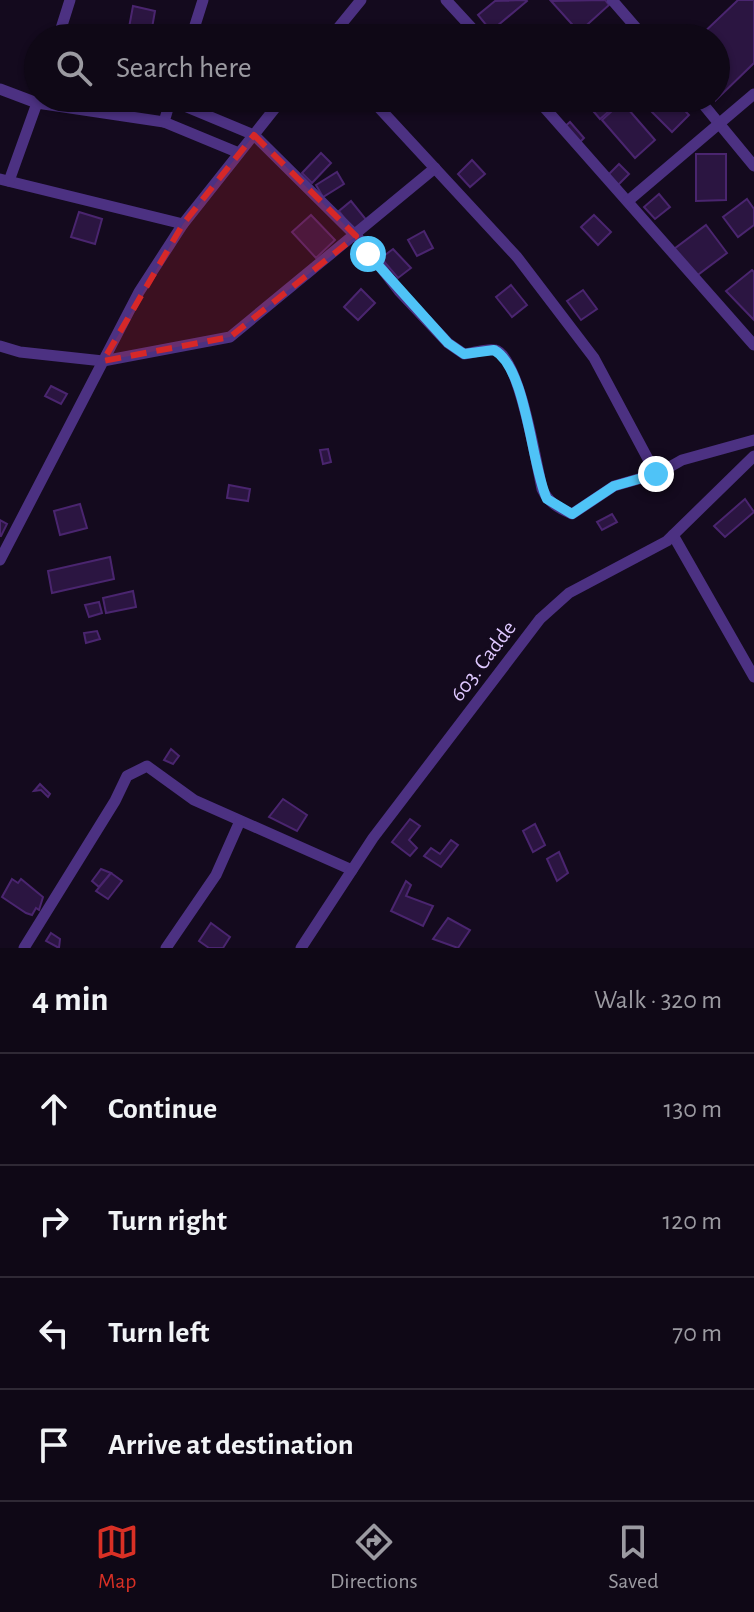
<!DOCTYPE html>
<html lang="en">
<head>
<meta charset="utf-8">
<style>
	:root { --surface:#0f0816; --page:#1d1623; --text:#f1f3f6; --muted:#9b9aa1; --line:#2f2935; --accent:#d93025 }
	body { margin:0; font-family:"Alegreya Sans",sans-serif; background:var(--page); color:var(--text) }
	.stop { position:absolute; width:24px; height:24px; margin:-18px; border:6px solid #4fc3f7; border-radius:50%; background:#fff }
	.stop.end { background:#4fc3f7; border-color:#fff; box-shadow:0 2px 8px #0008 }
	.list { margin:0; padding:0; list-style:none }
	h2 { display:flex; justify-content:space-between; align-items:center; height:104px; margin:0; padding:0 32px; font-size:34px }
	h2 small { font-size:26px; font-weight:400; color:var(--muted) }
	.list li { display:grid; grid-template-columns:52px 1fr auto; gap:24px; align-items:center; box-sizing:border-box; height:112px; padding:0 32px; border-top:2px solid var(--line) }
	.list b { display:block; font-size:30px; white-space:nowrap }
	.list em { font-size:26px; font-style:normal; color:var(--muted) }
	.icon { flex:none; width:44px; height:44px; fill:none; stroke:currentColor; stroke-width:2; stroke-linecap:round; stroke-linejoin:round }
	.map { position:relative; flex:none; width:754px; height:948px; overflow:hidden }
	.search { position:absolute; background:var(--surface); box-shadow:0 2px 6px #0004; left:24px; right:24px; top:24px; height:88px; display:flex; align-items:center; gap:20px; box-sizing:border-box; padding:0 28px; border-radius:44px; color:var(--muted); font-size:30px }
	.sheet { height:552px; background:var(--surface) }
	nav { display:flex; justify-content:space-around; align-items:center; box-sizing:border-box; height:112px; border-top:2px solid var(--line); background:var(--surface); font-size:22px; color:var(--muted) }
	nav a { display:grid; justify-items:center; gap:4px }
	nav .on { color:var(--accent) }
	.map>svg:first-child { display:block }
	.building { fill:#2b1541; stroke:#4a256f; stroke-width:2 }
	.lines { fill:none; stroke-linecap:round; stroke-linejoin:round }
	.minor { stroke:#4c3182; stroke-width:11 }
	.route { stroke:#4fc3f7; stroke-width:10 }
	.marked { fill:#d62828; fill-opacity:0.2; stroke:#d62828; stroke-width:6; stroke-dasharray:16 10; stroke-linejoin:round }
	.labels { text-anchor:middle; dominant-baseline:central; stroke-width:6; stroke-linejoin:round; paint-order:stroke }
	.street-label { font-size:22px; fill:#dfc8ff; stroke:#140a1e }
</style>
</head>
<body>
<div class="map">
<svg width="754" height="948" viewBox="0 0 754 948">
	<rect width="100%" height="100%" fill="#140a1e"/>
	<g class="building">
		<path d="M605,0L609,5L579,32L551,1Z"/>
		<path d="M738,0H754V63L716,100V38H698Z"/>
		<path d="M495,1L526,0L527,1L491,31L478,15Z"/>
		<path d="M133,6L155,11L152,28L142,27L140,35L128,33Z"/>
		<path d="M536,30L544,38H528Z"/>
		<path d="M596,98H619L621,101L600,119L588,105Z"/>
		<path d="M656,98H673L689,115L672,132L647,107Z"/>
		<path d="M622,102L655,140L635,158L602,120Z"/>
		<path d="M570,122L584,138L578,144L563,128Z"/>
		<path d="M321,153L331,163L312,183L302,173Z"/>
		<path d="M696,154H726V200L696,201Z"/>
		<path d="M472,160L485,174L470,187L458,174Z"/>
		<path d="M619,164L629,174L618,185L608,175Z"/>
		<path d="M337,172L344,184L323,197L316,185Z"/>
		<path d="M659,194L670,207L655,219L644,207Z"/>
		<path d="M747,199L754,209V225L738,237L723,217Z"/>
		<path d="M351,201L368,222L355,232L339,211Z"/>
		<path d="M79,212L102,219L95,244L71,237Z"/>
		<path d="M311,215L335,240L316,258L292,232Z"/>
		<path d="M594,215L611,232L598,245L581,227Z"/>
		<path d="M706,225L727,253L695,277L674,249Z"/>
		<path d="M424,231L433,248L417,256L408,240Z"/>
		<path d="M393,249L411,268L398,278L381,258Z"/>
		<path d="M752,270L754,272V320L726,291Z"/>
		<path d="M511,285L527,305L512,317L496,297Z"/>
		<path d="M361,289L375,303L358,320L344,307Z"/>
		<path d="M583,290L597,309L581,320L567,301Z"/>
		<path d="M51,386L67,394L61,404L45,396Z"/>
		<path d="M328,449L331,462L323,464L320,450Z"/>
		<path d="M229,485L250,489L248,501L227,498Z"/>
		<path d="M745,499L754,512L725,537L714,526Z"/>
		<path d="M80,504L87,528L60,535L54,511Z"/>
		<path d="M612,514L617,522L602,530L597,522Z"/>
		<path d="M0,520L7,524L1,536H0Z"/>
		<path d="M110,557L114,579L52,593L48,571Z"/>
		<path d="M133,591L136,607L106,613L103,598Z"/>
		<path d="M99,602L102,613L89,617L85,605Z"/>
		<path d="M97,631L100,639L86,643L84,633Z"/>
		<path d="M171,749L179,756L173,764L164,760Z"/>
		<path d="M40,784L50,794L48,797L41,790L34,791Z"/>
		<path d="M283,799L307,815L297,831L269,817Z"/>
		<path d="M410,819L420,826L409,840L417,848L410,856L392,842Z"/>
		<path d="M535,824L545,845L533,852L523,831Z"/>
		<path d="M451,840L458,845L441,867L424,856L431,848L440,854Z"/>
		<path d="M559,852L568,873L557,881L547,859Z"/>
		<path d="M101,869L111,873L99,887L92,881Z"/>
		<path d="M111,873L122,881L108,899L96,891Z"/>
		<path d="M12,879L18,883L21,879L43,897L39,910L36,908L32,915L26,913L2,897Z"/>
		<path d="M406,881L411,885L406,896L433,906L423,926L391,911Z"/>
		<path d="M448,918L470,930L458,948L433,939Z"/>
		<path d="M211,923L230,937L223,948H209L199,941Z"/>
		<path d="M51,933L60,939L59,948L46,941Z"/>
	</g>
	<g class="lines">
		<g class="minor">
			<path d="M446,0L481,38"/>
			<path d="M612,0L645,38"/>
			<path d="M58,38L70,0"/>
			<path d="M191,38L203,0"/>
			<path d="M330,38L361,0"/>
			<path d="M0,89L37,103L39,99"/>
			<path d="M171,98L164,122L239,153"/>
			<path d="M370,98L517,257L594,358L656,474"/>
			<path d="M536,98L754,345"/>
			<path d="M698,98L754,166"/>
			<path d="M170,100L254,135L359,239L399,291L448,343L464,354C473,353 487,348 495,350C519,355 537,466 542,489C549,503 558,508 572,514L614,486L659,473L682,460L754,440"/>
			<path d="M0,179L183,224"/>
			<path d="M9,181L37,103L164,122"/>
			<path d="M628,201L754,94"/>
			<path d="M0,346L20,352L103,361L230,337L435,168"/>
			<path d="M673,535L754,677"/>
			<path d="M0,560L139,292L183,224L283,98"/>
			<path d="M24,948L115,801L127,776L147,766L194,800L352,870"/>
			<path d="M166,948L216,875L240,821"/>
			<path d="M301,948L373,838L540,619L569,593L667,541L754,456"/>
		</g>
	</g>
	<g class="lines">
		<path class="route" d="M368,254L448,343L464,354L494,350C527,368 531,465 547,499L572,514L614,486L656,474"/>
	</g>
	<path class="marked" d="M254,135L356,236L230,337L103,361L183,224Z"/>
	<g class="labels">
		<g class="street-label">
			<text transform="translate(483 661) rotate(-53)">603. Cadde</text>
		</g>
	</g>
</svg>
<div class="stop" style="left:368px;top:254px"></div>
<div class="stop end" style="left:656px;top:474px"></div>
<div class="search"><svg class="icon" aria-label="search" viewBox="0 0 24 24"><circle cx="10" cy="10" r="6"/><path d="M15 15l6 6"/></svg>Search here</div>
</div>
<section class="sheet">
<h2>4 min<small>Walk · 320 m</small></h2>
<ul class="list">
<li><svg class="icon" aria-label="ahead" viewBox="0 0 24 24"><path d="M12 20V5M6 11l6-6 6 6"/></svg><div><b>Continue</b></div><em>130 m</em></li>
<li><svg class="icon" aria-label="right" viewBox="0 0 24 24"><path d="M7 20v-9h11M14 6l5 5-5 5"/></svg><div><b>Turn right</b></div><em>120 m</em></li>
<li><svg class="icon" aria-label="left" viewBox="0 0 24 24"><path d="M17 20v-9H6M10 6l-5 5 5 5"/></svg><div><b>Turn left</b></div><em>70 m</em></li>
<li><svg class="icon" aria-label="arrive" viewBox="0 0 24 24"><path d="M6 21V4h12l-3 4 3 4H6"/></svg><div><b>Arrive at destination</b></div></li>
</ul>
</section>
<nav>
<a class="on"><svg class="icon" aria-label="map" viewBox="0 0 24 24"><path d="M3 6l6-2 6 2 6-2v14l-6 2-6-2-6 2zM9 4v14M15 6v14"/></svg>Map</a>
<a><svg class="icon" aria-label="directions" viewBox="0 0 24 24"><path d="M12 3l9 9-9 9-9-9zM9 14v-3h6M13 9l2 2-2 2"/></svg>Directions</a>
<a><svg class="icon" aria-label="saved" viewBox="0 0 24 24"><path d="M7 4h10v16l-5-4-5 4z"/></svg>Saved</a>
</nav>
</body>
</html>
